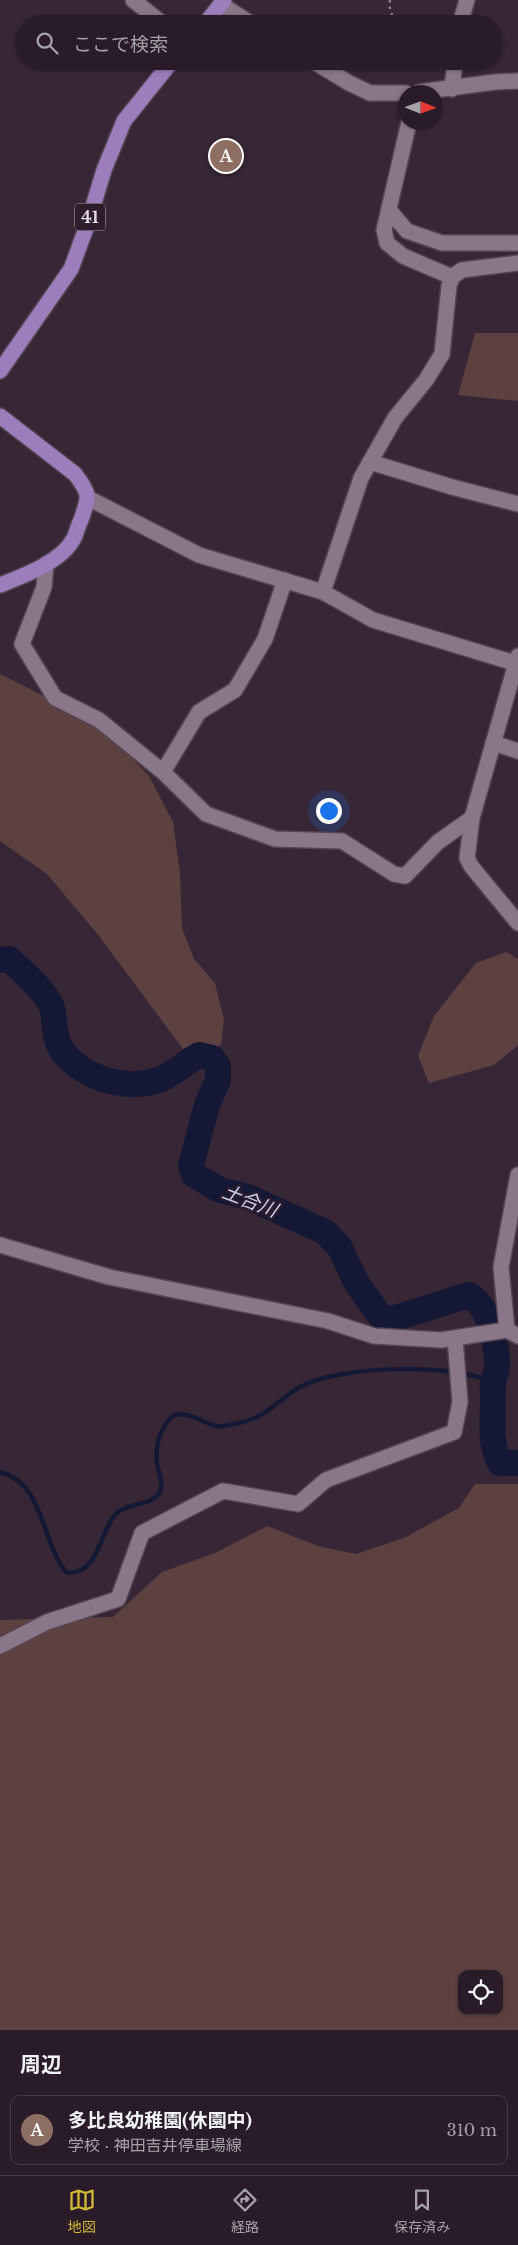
<!DOCTYPE html>
<html lang="ja">
<head>
<meta charset="utf-8">
<style>
	:root { --surface:#291c28; --page:#312530; --text:#f1f3f6; --muted:#a5a1a8; --line:#453a45; --accent:#cfb837 }
	body { margin:0; font-family:"Libre Baskerville","Noto Sans JP",serif; background:var(--page); color:var(--text) }
	.controls { position:absolute; right:15px; bottom:15px; display:grid; overflow:hidden; border-radius:10px; box-shadow:0 1px 4px #0004 }
	.controls button { width:45px; height:45px; display:grid; place-items:center; padding:0; border:0; border-bottom:1px solid var(--line); background:var(--surface); color:var(--text); font:25px sans-serif }
	.compass { position:absolute; left:398px; top:85px; width:45px; height:45px; border-radius:50%; background:var(--surface); box-shadow:0 1px 4px #0004; rotate:91deg }
	.you { position:absolute; left:328px; top:810px; width:18px; height:18px; margin:-12px; border:4px solid #fff; border-radius:50%; background:#1a73e8; box-shadow:0 0 0 8px #1a73e833 }
	.badge { display:grid; place-items:center; width:32px; height:32px; border-radius:50%; background:var(--accent); color:#fff; font-size:16px; font-weight:700 }
	.pin { position:absolute; translate:-50% -50%; border:2px solid #fff; box-shadow:0 1px 5px #0006 }
	.list { margin:0; padding:0; list-style:none }
	h2 { display:flex; justify-content:space-between; align-items:center; height:65px; margin:0; padding:0 20px; font-size:21px }
	h2 small { font-size:16px; font-weight:400; color:var(--muted) }
	.list li { display:grid; grid-template-columns:32px 1fr auto; gap:15px; align-items:center; box-sizing:border-box; height:70px; margin:0 10px 10px; padding:0 10px; border:1px solid var(--line); border-radius:10px }
	.list b { display:block; font-size:19px; white-space:nowrap }
	.list p { margin:0; font-size:16px; white-space:nowrap; color:var(--muted) }
	.list em { font-size:16px; font-style:normal; color:var(--muted) }
	.icon { flex:none; width:28px; height:28px; fill:none; stroke:currentColor; stroke-width:2; stroke-linecap:round; stroke-linejoin:round }
	.map { position:relative; flex:none; width:518px; height:2030px; overflow:hidden }
	.search { position:absolute; background:var(--surface); box-shadow:0 1px 4px #0004; left:15px; right:15px; top:15px; height:55px; display:flex; align-items:center; gap:12px; box-sizing:border-box; padding:0 18px; border-radius:28px; color:var(--muted); font-size:19px }
	.sheet { height:145px; background:var(--surface) }
	nav { display:flex; justify-content:space-around; align-items:center; box-sizing:border-box; height:70px; border-top:1px solid var(--line); background:var(--surface); font-size:14px; color:var(--muted) }
	nav a { display:grid; justify-items:center; gap:2px }
	nav .on { color:var(--accent) }
	.map>svg:first-child { display:block }
	.green { fill:#5d4140; fill-rule:evenodd }
	.lines { fill:none; stroke-linecap:round; stroke-linejoin:round }
	.stream { stroke:#151835; stroke-width:4.5 }
	.river { stroke:#151835; stroke-width:26 }
	.street-casing { stroke:#534552; stroke-width:18 }
	.secondary-casing { stroke:#534552; stroke-width:18 }
	.primary-casing { stroke:#534552; stroke-width:18 }
	.path { stroke:#8e808d; stroke-width:2.5; stroke-dasharray:2.5 4; stroke-linecap:butt }
	.street { stroke:#8a7689; stroke-width:15 }
	.secondary { stroke:#8a7689; stroke-width:15 }
	.primary { stroke:#9d7ebd; stroke-width:15 }
	.labels { text-anchor:middle; dominant-baseline:central; stroke-width:4.5; stroke-linejoin:round; paint-order:stroke }
	.shield { fill:#2d1d2c; stroke:#b0a3af; stroke-width:1 }
	.shield-label { font-size:16px; font-weight:bold; fill:#e8dde7 }
	.water-label { font-size:19px; font-style:italic; fill:#cbd2f7; stroke:#2d1d2c }
</style>
</head>
<body>
<div class="map">
<svg width="518" height="2030" viewBox="0 0 518 2030">
	<rect width="100%" height="100%" fill="#372636"/>
	<g class="green">
		<path d="M475,333H518V401L458,395Z"/>
		<path d="M0,674L64,706L114,739L149,776L173,822L180,873L182,928L194,959L215,983L224,1020L221,1044L204,1059L183,1049L99,936L47,874L0,841Z"/>
		<path d="M506,952L518,959V1045L494,1065L429,1083L418,1056L434,1016L476,963Z"/>
		<path d="M475,1484H518V2030H0V1620L113,1617L162,1572L215,1553L267,1526L318,1546L356,1554L404,1538L459,1508ZM462,1974H499V2011H462Z"/>
	</g>
	<g class="lines">
		<path class="stream" d="M0,1472C45,1483 41,1544 67,1573C98,1574 99,1536 114,1516C124,1502 156,1507 161,1489C163,1480 158,1472 157,1463C155,1447 159,1430 171,1418C182,1407 204,1424 217,1426C225,1427 235,1424 243,1422C270,1415 278,1399 300,1387C341,1365 452,1363 493,1382"/>
		<path class="river" d="M0,960L9,959C21,970 47,992 52,1008C56,1022 53,1039 63,1052C85,1080 134,1094 167,1076C178,1070 188,1061 199,1055L212,1058L218,1066V1080L207,1105L191,1165L194,1175L220,1190L248,1197L325,1232L339,1246L356,1282L380,1316L389,1320L469,1295C491,1308 497,1344 497,1368C497,1373 493,1377 493,1383C492,1388 493,1393 493,1398C493,1420 489,1443 500,1463H518"/>
		<g class="street-casing">
			<g id="street">
				<path d="M222,5L252,24"/>
				<path d="M460,24L467,0"/>
				<path d="M313,61L349,83L370,93H406"/>
				<path d="M452,89L455,61"/>
				<path d="M419,92L495,82L518,81"/>
				<path d="M409,122L384,230L387,243L403,256L452,277"/>
				<path d="M389,210L407,231L442,243H518"/>
				<path d="M370,462L452,487L518,504"/>
				<path d="M88,498L199,555L323,592L373,620L518,664"/>
				<path d="M46,564L44,587L22,644L55,698L99,720L163,772L206,814L275,839L342,841L394,874L405,876L438,842L472,818"/>
				<path d="M323,592L361,478L395,418L426,380L442,354L449,286L452,277L462,270L518,263"/>
				<path d="M518,656L472,818L467,858L471,866L518,923"/>
				<path d="M493,743L518,751"/>
				<path d="M163,772L199,712L235,690L265,639L285,580"/>
				<path d="M0,1245L109,1277L328,1321L374,1336L441,1340L507,1330L518,1336"/>
				<path d="M507,1330L501,1267L518,1175"/>
				<path d="M0,1646L47,1622L118,1599L142,1533L223,1491L298,1504L326,1480L454,1432L460,1402L455,1338"/>
			</g>
		</g>
		<g class="secondary-casing">
			<path id="secondary" d="M133,0L163,24"/>
		</g>
		<g class="primary-casing">
			<g id="primary">
				<path d="M205,24L224,0"/>
				<path d="M0,371L71,269L88,223L104,170L124,121L172,61"/>
				<path d="M0,416L75,474C91,495 89,496 81,520C78,525 77,532 74,538C62,562 23,576 0,585"/>
			</g>
		</g>
		<path class="path" d="M390,0C388,16 395,19 408,24"/>
		<use href="#street" class="street"/>
		<use href="#secondary" class="secondary"/>
		<use href="#primary" class="primary"/>
	</g>
	<g class="labels">
		<rect class="shield" x="75" y="203.5" width="30" height="27" rx="4"/>
		<g class="shield-label">
			<text x="90" y="217">41</text>
		</g>
		<g class="water-label">
			<text transform="translate(250 1201) rotate(21)">土合川</text>
		</g>
	</g>
</svg>
<div class="controls">
<button><svg class="icon" aria-label="locate" viewBox="0 0 24 24"><circle cx="12" cy="12" r="6"/><path d="M12 2v4M12 18v4M2 12h4M18 12h4"/></svg></button>
</div>
<svg class="compass" viewBox="-18 -18 36 36"><path d="M0-13l5 13h-10z" fill="#e53935"/><path d="M0 13l5-13h-10z" fill="#a5a1a8"/></svg>
<div class="you"></div>
<div class="pin badge" style="left:226px;top:156px;background:#8d6e63">A</div>
<div class="search"><svg class="icon" aria-label="search" viewBox="0 0 24 24"><circle cx="10" cy="10" r="6"/><path d="M15 15l6 6"/></svg>ここで検索</div>
</div>
<section class="sheet">
<h2>周辺<small></small></h2>
<ul class="list">
<li><span class="badge" style="background:#8d6e63">A</span><div><b>多比良幼稚園(休園中)</b><p>学校 · 神田吉井停車場線</p></div><em>310 m</em></li>
</ul>
</section>
<nav>
<a class="on"><svg class="icon" aria-label="map" viewBox="0 0 24 24"><path d="M3 6l6-2 6 2 6-2v14l-6 2-6-2-6 2zM9 4v14M15 6v14"/></svg>地図</a>
<a><svg class="icon" aria-label="directions" viewBox="0 0 24 24"><path d="M12 3l9 9-9 9-9-9zM9 14v-3h6M13 9l2 2-2 2"/></svg>経路</a>
<a><svg class="icon" aria-label="saved" viewBox="0 0 24 24"><path d="M7 4h10v16l-5-4-5 4z"/></svg>保存済み</a>
</nav>
</body>
</html>
